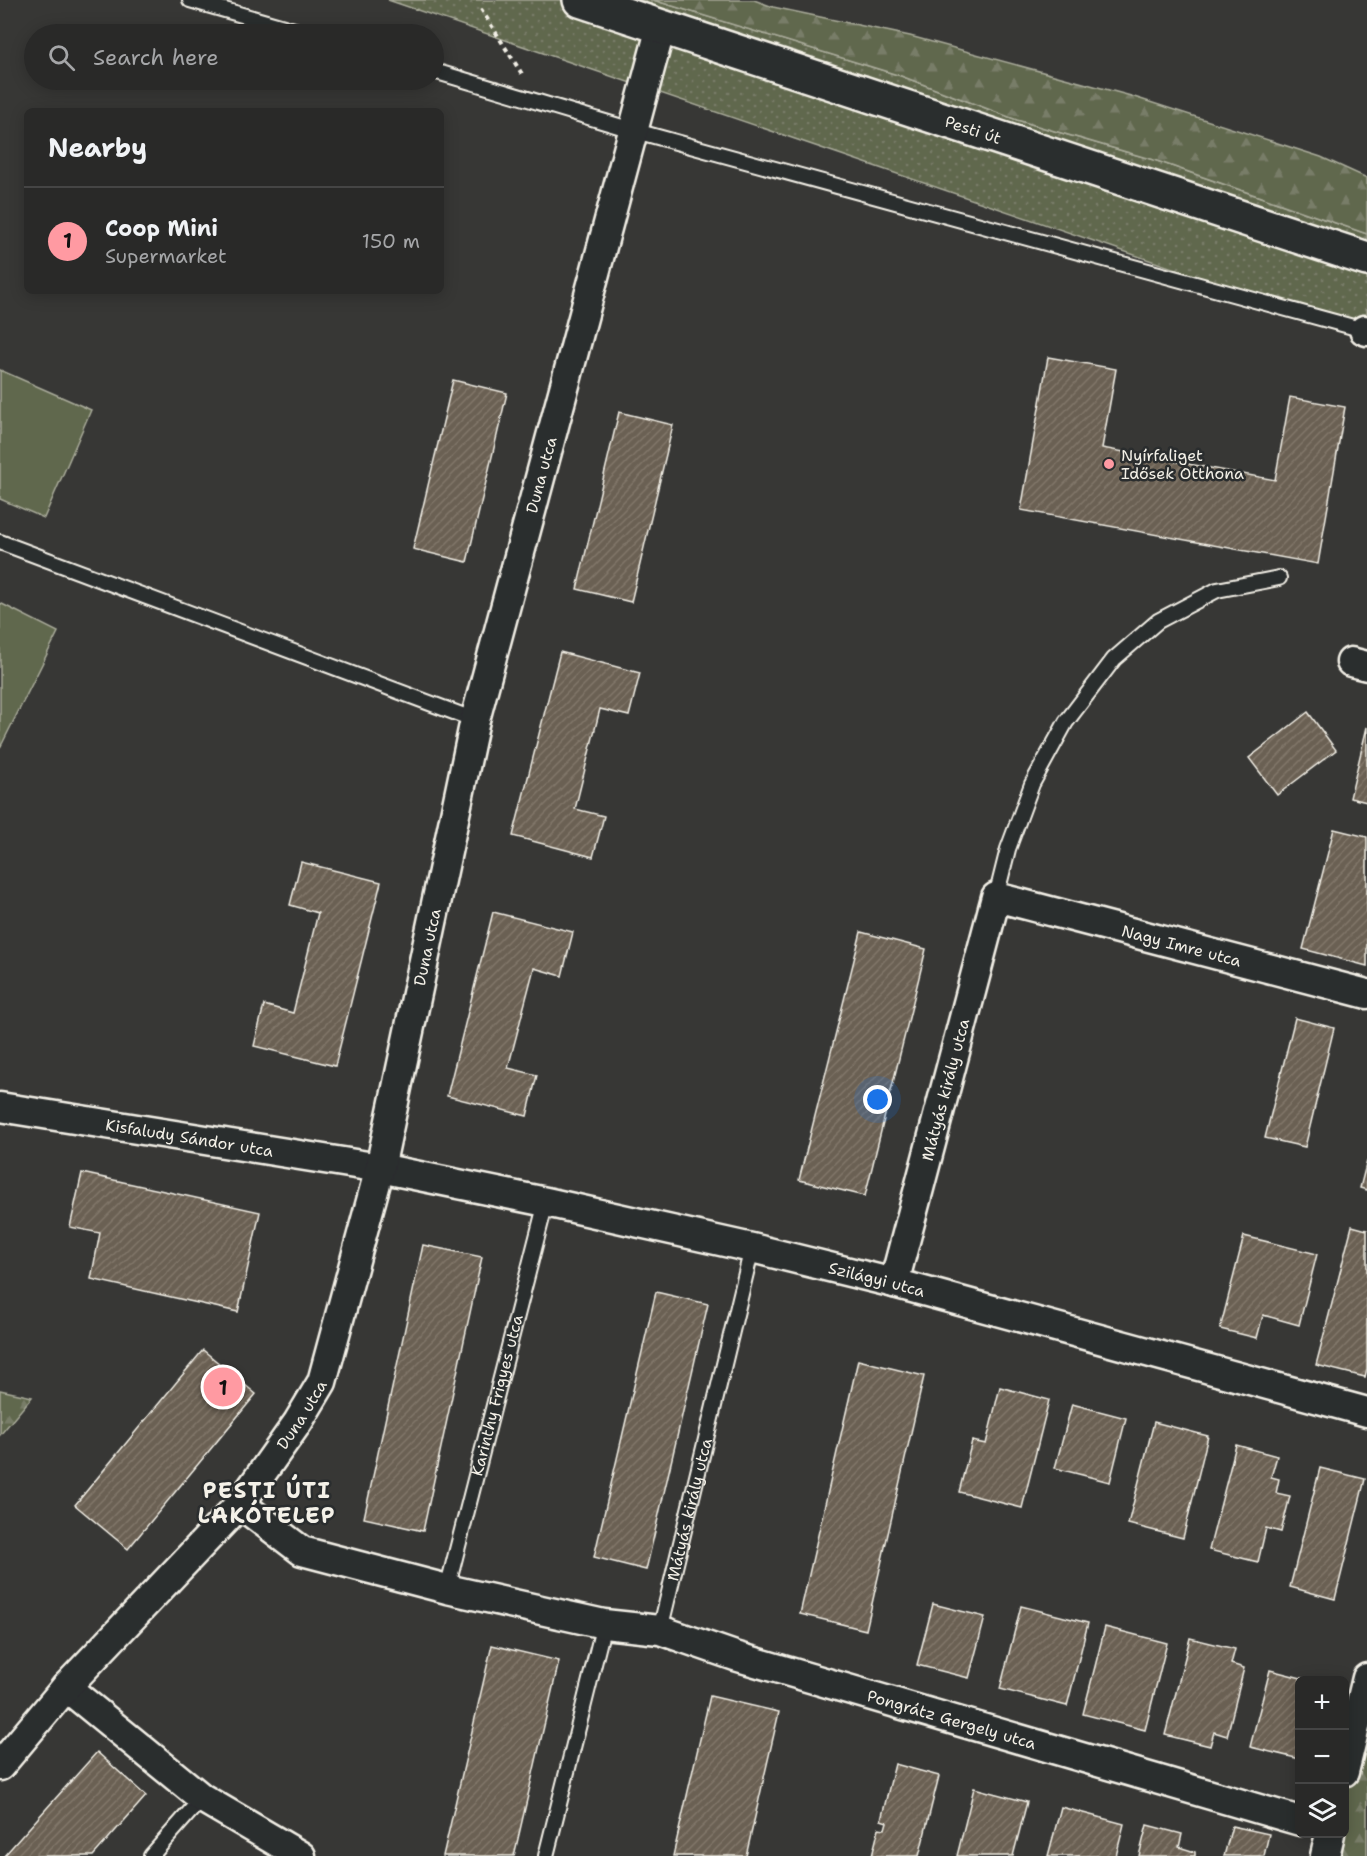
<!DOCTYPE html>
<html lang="en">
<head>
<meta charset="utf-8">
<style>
	:root { --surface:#292928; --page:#313130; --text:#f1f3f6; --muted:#a5a6a8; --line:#454545; --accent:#ff9aa2 }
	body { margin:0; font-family:"Shantell Sans",sans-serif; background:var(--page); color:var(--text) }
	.controls { position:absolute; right:18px; bottom:18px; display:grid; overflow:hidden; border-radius:9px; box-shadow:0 3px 15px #0003 }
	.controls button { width:54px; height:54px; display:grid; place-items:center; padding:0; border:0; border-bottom:2px solid var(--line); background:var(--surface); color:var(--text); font:30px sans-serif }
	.you { position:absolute; left:878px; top:1100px; width:21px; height:21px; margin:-15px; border:4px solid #fff; border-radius:50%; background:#1a73e8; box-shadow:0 0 0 9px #1a73e833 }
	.badge { display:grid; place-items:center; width:39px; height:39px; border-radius:50%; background:var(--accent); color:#111; font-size:20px; font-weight:700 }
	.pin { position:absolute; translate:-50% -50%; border:3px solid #fff; box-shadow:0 2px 6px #0006 }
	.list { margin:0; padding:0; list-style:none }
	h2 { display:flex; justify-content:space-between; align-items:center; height:78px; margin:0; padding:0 24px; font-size:26px }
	h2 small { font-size:20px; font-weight:400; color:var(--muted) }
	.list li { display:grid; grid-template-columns:39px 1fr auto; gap:18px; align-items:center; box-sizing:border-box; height:108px; padding:0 24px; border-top:2px solid var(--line) }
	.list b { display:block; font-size:22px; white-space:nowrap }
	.list p { margin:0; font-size:20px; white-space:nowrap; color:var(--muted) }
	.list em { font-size:20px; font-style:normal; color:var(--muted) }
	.icon { flex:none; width:33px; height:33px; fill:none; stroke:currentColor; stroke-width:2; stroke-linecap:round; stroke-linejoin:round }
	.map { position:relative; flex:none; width:1367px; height:1856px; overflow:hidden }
	.search { position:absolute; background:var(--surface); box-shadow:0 3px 15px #0003; left:24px; top:24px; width:420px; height:66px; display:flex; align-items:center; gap:15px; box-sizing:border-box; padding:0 21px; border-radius:33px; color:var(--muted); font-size:22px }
	.panel { position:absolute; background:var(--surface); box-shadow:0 3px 15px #0003; left:24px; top:108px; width:420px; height:186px; border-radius:9px }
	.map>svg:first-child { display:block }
	.grass { fill:url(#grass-dots); stroke:#aaac9b; stroke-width:1.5 }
	.forest { fill:url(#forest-firs); stroke:#aaac9b; stroke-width:1.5 }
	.garden { fill:#61674e; stroke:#aaac9b; stroke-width:1.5 }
	.building { fill:url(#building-hatch); stroke:#f4f1e8; stroke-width:1.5 }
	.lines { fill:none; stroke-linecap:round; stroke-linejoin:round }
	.lane-casing { stroke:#f4f1e8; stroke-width:18 }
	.street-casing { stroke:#f4f1e8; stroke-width:33 }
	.secondary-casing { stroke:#f4f1e8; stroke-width:38 }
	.path { stroke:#f4f1e8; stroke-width:4; stroke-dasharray:4.5 4.5; stroke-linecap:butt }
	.lane { stroke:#2a2d2e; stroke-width:14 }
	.street { stroke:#2a2d2e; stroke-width:28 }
	.secondary { stroke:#2a2d2e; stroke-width:33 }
	.poi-dot { fill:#ff9aa2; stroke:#2a2d2e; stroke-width:2 }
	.labels { text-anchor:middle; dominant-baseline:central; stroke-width:5; stroke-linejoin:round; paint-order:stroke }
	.street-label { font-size:16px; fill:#f4f1e8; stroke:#2a2d2e }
	.poi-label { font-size:16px; fill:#f4f1e8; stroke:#2a2d2e; text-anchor:start }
	.district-label { font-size:22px; font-weight:bold; letter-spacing:1.5px; fill:#f4f1e8; stroke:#2a2d2e }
</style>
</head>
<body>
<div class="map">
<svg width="1367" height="1856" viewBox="0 0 1367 1856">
	<defs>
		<pattern id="grass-dots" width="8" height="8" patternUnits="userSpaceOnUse" patternTransform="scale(1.5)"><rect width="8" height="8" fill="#61674e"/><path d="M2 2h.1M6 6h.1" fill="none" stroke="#787d68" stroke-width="1.8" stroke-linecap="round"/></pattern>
		<pattern id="forest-firs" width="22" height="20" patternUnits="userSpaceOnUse" patternTransform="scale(1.5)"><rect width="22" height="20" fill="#61674e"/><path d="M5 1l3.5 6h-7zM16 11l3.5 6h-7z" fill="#787d68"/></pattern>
		<pattern id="building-hatch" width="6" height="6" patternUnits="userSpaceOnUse" patternTransform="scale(1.5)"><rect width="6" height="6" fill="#6b6052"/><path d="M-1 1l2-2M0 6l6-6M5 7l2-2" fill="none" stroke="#81776b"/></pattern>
	</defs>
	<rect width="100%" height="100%" fill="#373735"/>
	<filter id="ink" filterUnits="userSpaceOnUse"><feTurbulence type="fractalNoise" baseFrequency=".0167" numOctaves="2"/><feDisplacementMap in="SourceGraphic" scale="12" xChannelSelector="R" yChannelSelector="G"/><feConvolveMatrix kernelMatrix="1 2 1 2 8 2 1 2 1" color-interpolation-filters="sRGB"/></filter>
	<g filter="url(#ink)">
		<path class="grass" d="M388,0H653L901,76L1017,120L1157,161L1367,234V331L1325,320Z"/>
		<g class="forest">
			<path d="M653,0H754L773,7L910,36L1131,96L1321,157L1367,178V234L1157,161L1017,120L901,76Z"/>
			<path d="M0,1390L32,1397L0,1435Z"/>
			<path d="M1367,1703V1856H1323L1328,1834H1344L1345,1764Z"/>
		</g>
		<g class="garden">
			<path d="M0,370L91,410L44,518L0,499Z"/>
			<path d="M0,603L58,632L0,748Z"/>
		</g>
		<g class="building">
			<path d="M1048,357L1116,369L1102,448L1275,480L1290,397L1345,407L1318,564L1021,510Z"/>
			<path d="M453,380L507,393L467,562L413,549Z"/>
			<path d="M619,412L673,425L631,602L577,589Z"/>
			<path d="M560,652L640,673L629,716L600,709L575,809L604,816L593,857L513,836Z"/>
			<path d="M1308,712L1336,750L1277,795L1249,758Z"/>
			<path d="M1367,727V802L1350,798Z"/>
			<path d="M1334,829L1367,837V966L1303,949Z"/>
			<path d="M301,862L381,882L335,1066L254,1046L264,1005L293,1013L318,913L290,905Z"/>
			<path d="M493,912L573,932L562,976L534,968L508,1068L537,1075L527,1116L447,1096Z"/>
			<path d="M861,932L926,949L865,1196L799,1180Z"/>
			<path d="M1295,1018L1334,1028L1305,1147L1265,1138Z"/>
			<path d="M1367,1161V1190L1360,1188Z"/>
			<path d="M82,1173L260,1212L238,1312L91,1279L100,1233L70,1227Z"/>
			<path d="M1352,1226L1367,1230V1369L1365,1377L1316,1365Z"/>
			<path d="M1244,1236L1317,1254L1299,1325L1263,1315L1257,1338L1220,1329Z"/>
			<path d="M423,1245L482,1257L423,1531L364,1518Z"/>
			<path d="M656,1292L708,1304L646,1570L594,1557Z"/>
			<path d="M203,1350L256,1394L128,1549L75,1505Z"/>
			<path d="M858,1360L924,1376L866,1630L800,1614Z"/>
			<path d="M1000,1387L1049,1400L1022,1508L959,1492L972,1441L986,1444Z"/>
			<path d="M1072,1404L1126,1418L1110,1482L1055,1468Z"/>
			<path d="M1154,1422L1208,1436L1183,1538L1128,1524Z"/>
			<path d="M1236,1445L1277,1456L1271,1477L1279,1479L1276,1493L1290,1496L1281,1532L1266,1528L1258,1562L1209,1550Z"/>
			<path d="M1320,1468L1365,1479L1335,1599L1290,1587Z"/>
			<path d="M933,1604L985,1617L969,1678L917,1665Z"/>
			<path d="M1021,1606L1088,1623L1067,1706L1000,1689Z"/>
			<path d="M1105,1627L1167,1643L1145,1730L1083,1714Z"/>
			<path d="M1190,1638L1235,1649L1231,1664L1244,1668L1227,1736L1214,1732L1210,1746L1165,1735Z"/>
			<path d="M492,1645L559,1661L514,1856H443Z"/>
			<path d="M1270,1670L1309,1680H1300V1759L1250,1747Z"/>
			<path d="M710,1696L779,1712L746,1856H673Z"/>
			<path d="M97,1752L146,1796L93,1856H4Z"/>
			<path d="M895,1764L939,1776L919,1856H872L879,1828L885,1829L887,1822L881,1820Z"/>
			<path d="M974,1788L1027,1802L1013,1856H957Z"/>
			<path d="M1061,1807L1124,1824L1116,1856H1048Z"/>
			<path d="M1147,1825L1182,1834L1179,1847L1195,1852V1856H1139Z"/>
			<path d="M1232,1826L1269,1834L1264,1856H1224Z"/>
		</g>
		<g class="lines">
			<g class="lane-casing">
				<g id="lane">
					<path d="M190,0L308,34"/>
					<path d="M434,71L632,130L1364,330"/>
					<path d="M0,542L475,720"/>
					<path d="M996,897L1008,849L1032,784L1066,722L1114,659L1158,621L1217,590L1279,578"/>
					<path id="s1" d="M447,1589L546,1202"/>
					<path id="s2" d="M660,1630L752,1248"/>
					<path d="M151,1856L202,1798"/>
					<path d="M546,1856L604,1624"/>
				</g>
			</g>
			<g class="street-casing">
				<g id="street">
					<path d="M1364,330L1367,331"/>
					<path d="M1351,662L1367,666"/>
					<path id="s3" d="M0,1107L380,1168L546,1202L752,1248L894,1283L1367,1412"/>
					<path id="s4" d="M894,1283L996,897L1367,994"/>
					<path id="s5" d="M240,1504L302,1551L447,1589L604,1624L660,1630L735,1656L1300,1821"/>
					<path d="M66,1687L202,1798L301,1856"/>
					<path id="s6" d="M0,1766L66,1687L240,1504L298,1422L322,1382L380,1168L475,720L661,27"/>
					<path d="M1344,1772L1367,1678"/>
					<path d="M1325,1856L1330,1834"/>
				</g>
			</g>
			<g class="secondary-casing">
				<g id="secondary">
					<path id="s7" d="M580,0L1367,259"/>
				</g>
			</g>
			<path class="path" d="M481,9L522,74"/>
			<use href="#lane" class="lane"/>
			<use href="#street" class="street"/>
			<use href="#secondary" class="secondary"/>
		</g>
	</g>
	<circle class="poi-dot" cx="1109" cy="464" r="6"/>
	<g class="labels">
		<g class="street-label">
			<text stroke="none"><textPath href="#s7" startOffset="414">Pesti út</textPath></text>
			<text stroke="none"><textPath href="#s6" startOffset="1436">Duna utca</textPath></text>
			<text stroke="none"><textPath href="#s4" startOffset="591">Nagy Imre utca</textPath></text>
			<text stroke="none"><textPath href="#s6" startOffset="950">Duna utca</textPath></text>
			<text stroke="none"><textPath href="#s4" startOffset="200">Mátyás király utca</textPath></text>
			<text stroke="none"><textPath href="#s3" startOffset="192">Kisfaludy Sándor utca</textPath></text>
			<text stroke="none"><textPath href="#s3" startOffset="894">Szilágyi utca</textPath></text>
			<text stroke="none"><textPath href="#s1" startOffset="200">Karinthy Frigyes utca</textPath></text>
			<text stroke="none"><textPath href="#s6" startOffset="464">Duna utca</textPath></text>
			<text stroke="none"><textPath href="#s2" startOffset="124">Mátyás király utca</textPath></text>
			<text stroke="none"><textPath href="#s5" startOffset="750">Pongrátz Gergely utca</textPath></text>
		</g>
		<g class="poi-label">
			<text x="1121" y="455">Nyírfaliget<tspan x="1121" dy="18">Idősek Otthona</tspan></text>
		</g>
		<g class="district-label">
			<text x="267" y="1490">PESTI ÚTI<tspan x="267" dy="25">LAKÓTELEP</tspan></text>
		</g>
	</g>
</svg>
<div class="controls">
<button>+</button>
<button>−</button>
<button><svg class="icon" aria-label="layers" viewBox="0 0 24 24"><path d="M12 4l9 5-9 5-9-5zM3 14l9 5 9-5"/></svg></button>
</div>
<div class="you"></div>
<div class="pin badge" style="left:223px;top:1387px">1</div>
<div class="search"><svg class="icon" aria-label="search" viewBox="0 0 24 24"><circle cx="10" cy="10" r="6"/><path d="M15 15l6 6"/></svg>Search here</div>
<section class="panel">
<h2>Nearby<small></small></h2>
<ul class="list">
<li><span class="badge">1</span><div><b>Coop Mini</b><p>Supermarket</p></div><em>150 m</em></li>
</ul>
</section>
</div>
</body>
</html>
